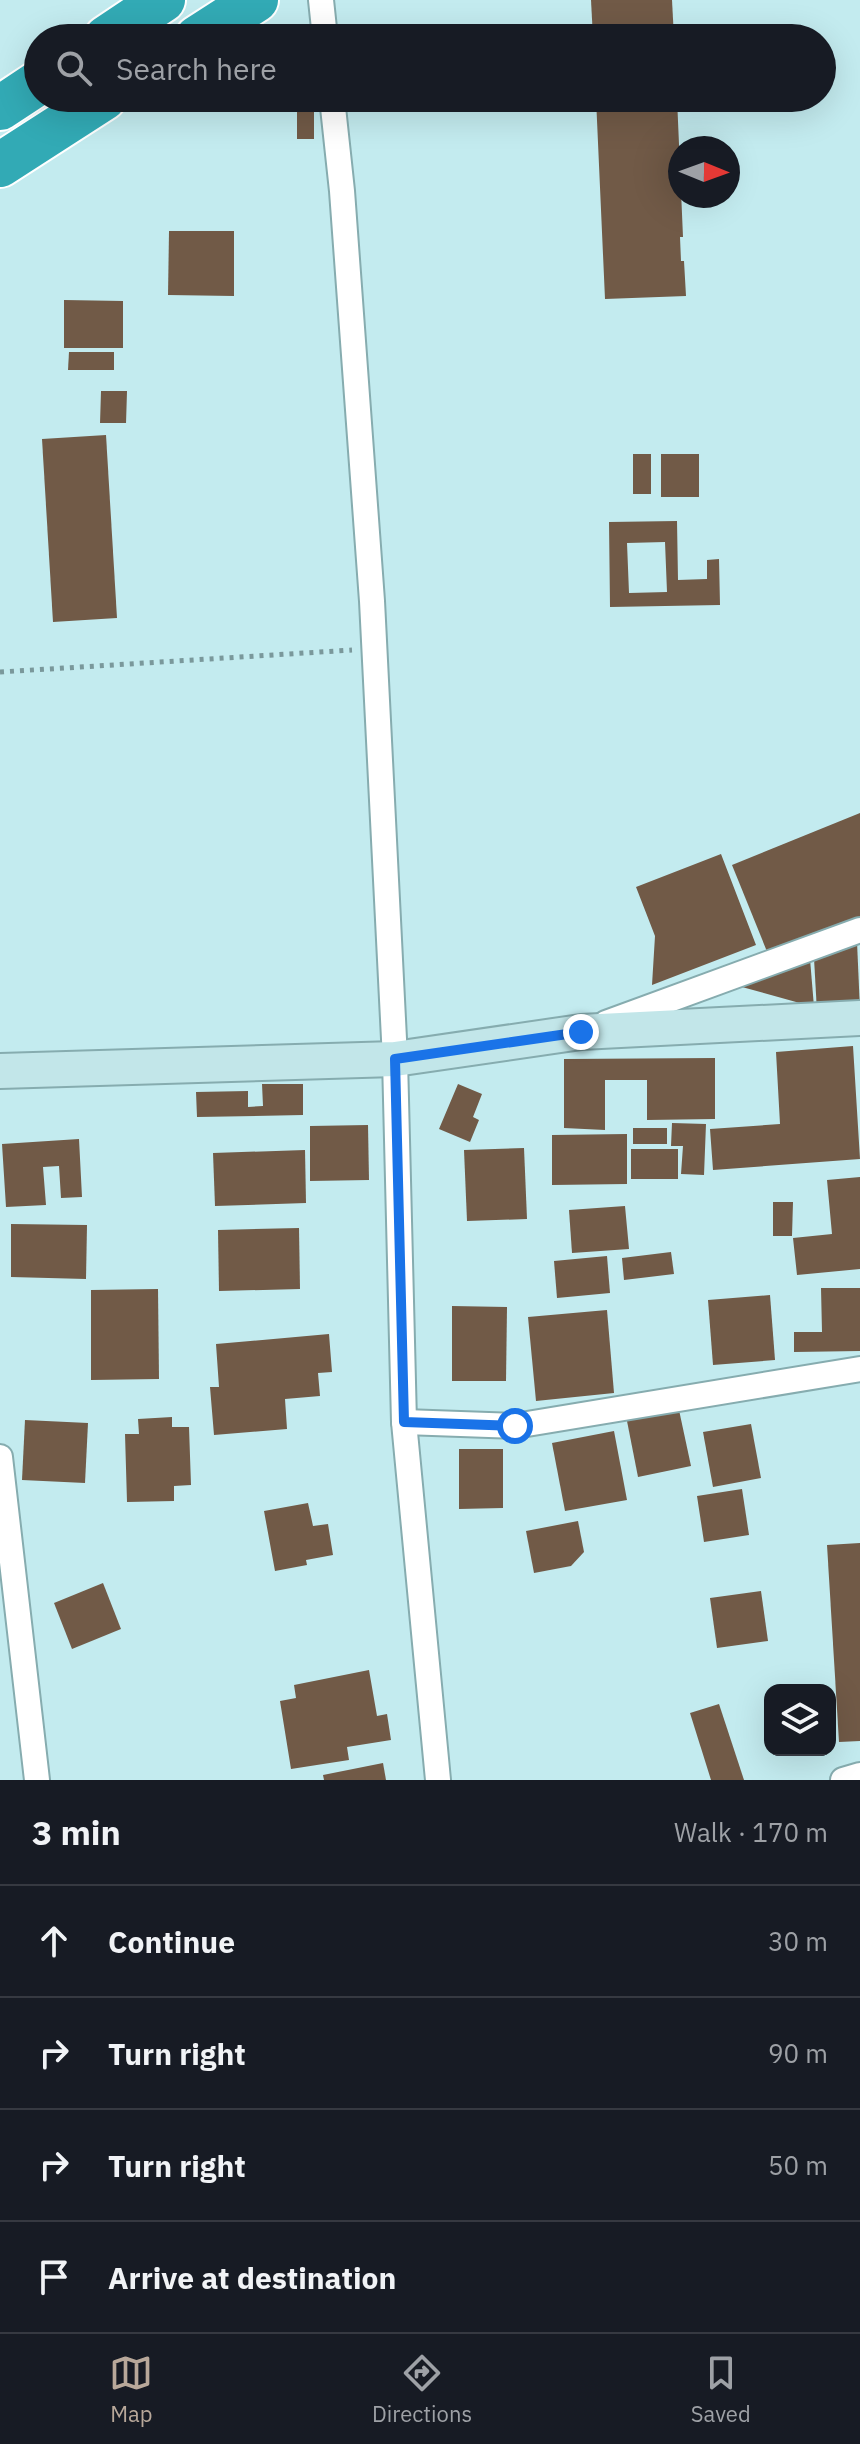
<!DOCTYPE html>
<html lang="en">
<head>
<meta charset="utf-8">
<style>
	:root { --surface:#171b24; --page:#242831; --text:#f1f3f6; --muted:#9ea1a6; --line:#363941; --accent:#b8a89a }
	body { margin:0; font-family:"IBM Plex Sans",sans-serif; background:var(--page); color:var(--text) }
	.controls { position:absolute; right:24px; bottom:24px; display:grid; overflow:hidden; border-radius:16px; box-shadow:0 8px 32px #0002 }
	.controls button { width:72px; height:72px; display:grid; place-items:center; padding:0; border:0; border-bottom:2px solid var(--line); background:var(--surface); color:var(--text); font:40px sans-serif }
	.compass { position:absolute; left:668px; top:136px; width:72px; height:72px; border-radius:50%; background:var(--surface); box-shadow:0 8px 32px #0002; rotate:91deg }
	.stop { position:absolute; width:24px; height:24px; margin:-18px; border:6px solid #1a73e8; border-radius:50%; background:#fff }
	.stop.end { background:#1a73e8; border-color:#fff; box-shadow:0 2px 8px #0008 }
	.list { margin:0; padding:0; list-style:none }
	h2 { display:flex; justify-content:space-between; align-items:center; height:104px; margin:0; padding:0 32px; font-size:34px }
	h2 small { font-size:26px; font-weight:400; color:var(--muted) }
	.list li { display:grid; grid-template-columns:52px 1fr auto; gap:24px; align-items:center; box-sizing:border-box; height:112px; padding:0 32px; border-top:2px solid var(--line) }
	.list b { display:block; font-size:30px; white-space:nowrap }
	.list em { font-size:26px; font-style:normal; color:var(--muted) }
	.icon { flex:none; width:44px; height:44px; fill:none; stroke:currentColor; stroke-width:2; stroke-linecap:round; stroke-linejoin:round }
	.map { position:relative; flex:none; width:860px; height:1780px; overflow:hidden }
	.search { position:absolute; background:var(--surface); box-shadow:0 8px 32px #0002; left:24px; right:24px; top:24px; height:88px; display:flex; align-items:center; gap:20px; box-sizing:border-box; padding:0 28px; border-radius:44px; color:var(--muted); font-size:30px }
	.sheet { height:552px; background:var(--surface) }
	nav { display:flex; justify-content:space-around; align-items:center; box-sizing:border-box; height:112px; border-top:2px solid var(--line); background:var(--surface); font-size:22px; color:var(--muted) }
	nav a { display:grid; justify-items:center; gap:4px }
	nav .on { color:var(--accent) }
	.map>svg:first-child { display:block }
	.building { fill:#715a47; fill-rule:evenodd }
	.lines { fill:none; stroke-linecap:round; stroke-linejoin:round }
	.street-casing { stroke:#86acaf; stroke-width:28 }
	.secondary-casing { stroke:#86acaf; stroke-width:38 }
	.highway-casing { stroke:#fff; stroke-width:48 }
	.path { stroke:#7a989b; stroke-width:5; stroke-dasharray:4 6; stroke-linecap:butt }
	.street { stroke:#fff; stroke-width:24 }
	.secondary { stroke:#c2e6e9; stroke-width:34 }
	.highway { stroke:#32aab5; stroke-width:44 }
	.route { stroke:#1a73e8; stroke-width:10 }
</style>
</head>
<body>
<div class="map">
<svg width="860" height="1780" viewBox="0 0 860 1780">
	<rect width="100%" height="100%" fill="#c3ebef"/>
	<g class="building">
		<path d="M591,0H672L674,38H593Z"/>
		<rect x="297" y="98" width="17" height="41"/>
		<path d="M596,98H677L683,237H680L681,261H684L686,296L605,299Z"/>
		<path d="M169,231H234V296L168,295Z"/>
		<path d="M64,300L123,301V348H64Z"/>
		<path d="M69,352H114V370H68Z"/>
		<path d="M101,391H127L126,423H100Z"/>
		<path d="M106,435L117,618L53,622L42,439Z"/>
		<rect x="633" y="454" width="18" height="40"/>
		<rect x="661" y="454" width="38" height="43"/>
		<path d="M677,521L678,580L707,579V560L719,559L720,605L610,607L609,522ZM665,542L667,592L629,593L627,543Z"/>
		<path d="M860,813V917L768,954L732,865Z"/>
		<path d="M721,854L756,945L652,985L655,936L636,887Z"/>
		<path d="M857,942L860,1010L817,1012L814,958Z"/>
		<path d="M810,959L814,1007L742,987Z"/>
		<path d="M853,1046L860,1159L713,1170L710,1129L780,1124L776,1052Z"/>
		<path d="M715,1058V1119L647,1120V1080H605V1130L564,1128V1059Z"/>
		<path d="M262,1084H303V1115L197,1117L196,1092L248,1091V1107L263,1106Z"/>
		<path d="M458,1084L482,1094L473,1117L479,1120L470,1142L439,1129Z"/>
		<path d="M672,1123L706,1124L704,1175L681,1174L683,1146H671Z"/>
		<path d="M368,1125L369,1180L310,1181V1126Z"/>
		<rect x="633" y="1128" width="34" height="16"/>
		<path d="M627,1134V1184L552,1185V1135Z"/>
		<path d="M79,1139L82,1197L61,1198L59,1166L43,1167L46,1205L6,1207L2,1144Z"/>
		<path d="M524,1148L527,1219L467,1221L464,1150Z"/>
		<rect x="631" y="1149" width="47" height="30"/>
		<path d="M305,1150L306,1203L215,1206L213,1153Z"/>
		<path d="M860,1177V1269L797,1275L793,1238L832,1234L827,1180Z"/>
		<path d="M773,1202H793L792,1236H773Z"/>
		<path d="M625,1206L629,1249L572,1253L569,1210Z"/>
		<path d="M11,1224L87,1225L86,1279L11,1277Z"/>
		<path d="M299,1228L300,1289L219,1291L218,1230Z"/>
		<path d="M671,1252L674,1274L624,1280L622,1258Z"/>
		<path d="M607,1256L610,1293L557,1298L554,1261Z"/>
		<path d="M821,1288H860V1351L794,1352V1332H822Z"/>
		<path d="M158,1289L159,1379L91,1380V1290Z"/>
		<path d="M770,1295L775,1360L713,1365L708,1300Z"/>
		<path d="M452,1306L507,1307L506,1381H452Z"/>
		<path d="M607,1310L614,1393L536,1401L528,1317Z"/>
		<path d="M329,1334L332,1372L318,1373L320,1396L285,1399L287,1429L214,1435L210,1387H219L216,1344Z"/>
		<path d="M679,1410L691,1466L638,1477L627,1421Z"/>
		<path d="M172,1417V1427H189L191,1485L174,1486V1501L127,1502L125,1434H139L138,1419Z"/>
		<path d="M25,1420L88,1423L85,1483L22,1480Z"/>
		<path d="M751,1424L761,1478L713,1487L703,1432Z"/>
		<path d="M614,1431L627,1500L565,1511L552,1443Z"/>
		<path d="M459,1449H503V1508L459,1509Z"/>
		<path d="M742,1489L749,1535L704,1542L697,1496Z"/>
		<path d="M308,1503L313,1526L328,1524L333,1555L306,1560L307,1565L275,1571L264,1511Z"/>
		<path d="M578,1521L584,1552L571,1566L534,1573L526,1531Z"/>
		<path d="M860,1543V1741L839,1742L827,1545Z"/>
		<path d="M103,1583L121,1629L72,1649L54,1603Z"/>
		<path d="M761,1591L768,1641L717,1648L710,1598Z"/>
		<path d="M369,1670L377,1716L387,1714L391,1740L347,1747L349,1760L291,1769L280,1701L296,1698L294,1685Z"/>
		<path d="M719,1704L744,1780H711L690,1713Z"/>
		<path d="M383,1763L386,1780H324L323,1775Z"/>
	</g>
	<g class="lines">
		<g class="street-casing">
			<g id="street">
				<path d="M321,0L325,38"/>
				<path d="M332,98L342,191L372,601L395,1059L404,1422L438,1780"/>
				<path d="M606,1023L860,930"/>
				<path d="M404,1422L515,1426L860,1369"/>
				<path d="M0,1457L37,1780"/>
				<path d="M843,1780L860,1775"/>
			</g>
		</g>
		<g class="secondary-casing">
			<path id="secondary" d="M0,1071L395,1059L581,1032L860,1018"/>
		</g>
		<g class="highway-casing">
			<g id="highway">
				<path d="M106,38L163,0"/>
				<path d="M197,38L256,0"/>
				<path d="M0,108L38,83"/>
				<path d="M0,165L104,98"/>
			</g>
		</g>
		<path class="path" d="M0,672L352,650"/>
		<use href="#street" class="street"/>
		<use href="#secondary" class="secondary"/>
		<use href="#highway" class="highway"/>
	</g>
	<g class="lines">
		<path class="route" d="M515,1426L404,1422L395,1059L581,1032"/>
	</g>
</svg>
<div class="controls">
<button><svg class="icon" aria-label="layers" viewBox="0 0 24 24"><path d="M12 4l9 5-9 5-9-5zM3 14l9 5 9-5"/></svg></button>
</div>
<svg class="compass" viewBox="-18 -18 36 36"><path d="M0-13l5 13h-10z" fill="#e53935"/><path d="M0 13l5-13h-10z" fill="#9ea1a6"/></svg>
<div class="stop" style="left:515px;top:1426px"></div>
<div class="stop end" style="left:581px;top:1032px"></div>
<div class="search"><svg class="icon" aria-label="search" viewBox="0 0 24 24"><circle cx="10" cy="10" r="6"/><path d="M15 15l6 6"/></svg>Search here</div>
</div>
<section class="sheet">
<h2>3 min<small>Walk · 170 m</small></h2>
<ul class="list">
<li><svg class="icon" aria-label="ahead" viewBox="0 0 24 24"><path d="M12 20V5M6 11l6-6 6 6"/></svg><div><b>Continue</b></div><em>30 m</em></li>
<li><svg class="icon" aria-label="right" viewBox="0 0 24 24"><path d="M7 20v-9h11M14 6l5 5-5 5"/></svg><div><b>Turn right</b></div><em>90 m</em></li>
<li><svg class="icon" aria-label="right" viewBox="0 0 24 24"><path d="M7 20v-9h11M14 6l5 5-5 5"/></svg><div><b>Turn right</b></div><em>50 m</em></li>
<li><svg class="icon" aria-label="arrive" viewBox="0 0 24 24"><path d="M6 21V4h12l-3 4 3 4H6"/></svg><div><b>Arrive at destination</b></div></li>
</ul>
</section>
<nav>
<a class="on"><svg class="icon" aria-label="map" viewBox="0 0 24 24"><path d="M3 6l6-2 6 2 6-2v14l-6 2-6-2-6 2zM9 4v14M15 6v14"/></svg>Map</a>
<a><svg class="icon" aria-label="directions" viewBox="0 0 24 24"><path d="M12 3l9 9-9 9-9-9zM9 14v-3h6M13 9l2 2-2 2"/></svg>Directions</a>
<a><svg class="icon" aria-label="saved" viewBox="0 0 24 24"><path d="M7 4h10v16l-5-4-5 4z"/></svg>Saved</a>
</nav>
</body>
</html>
